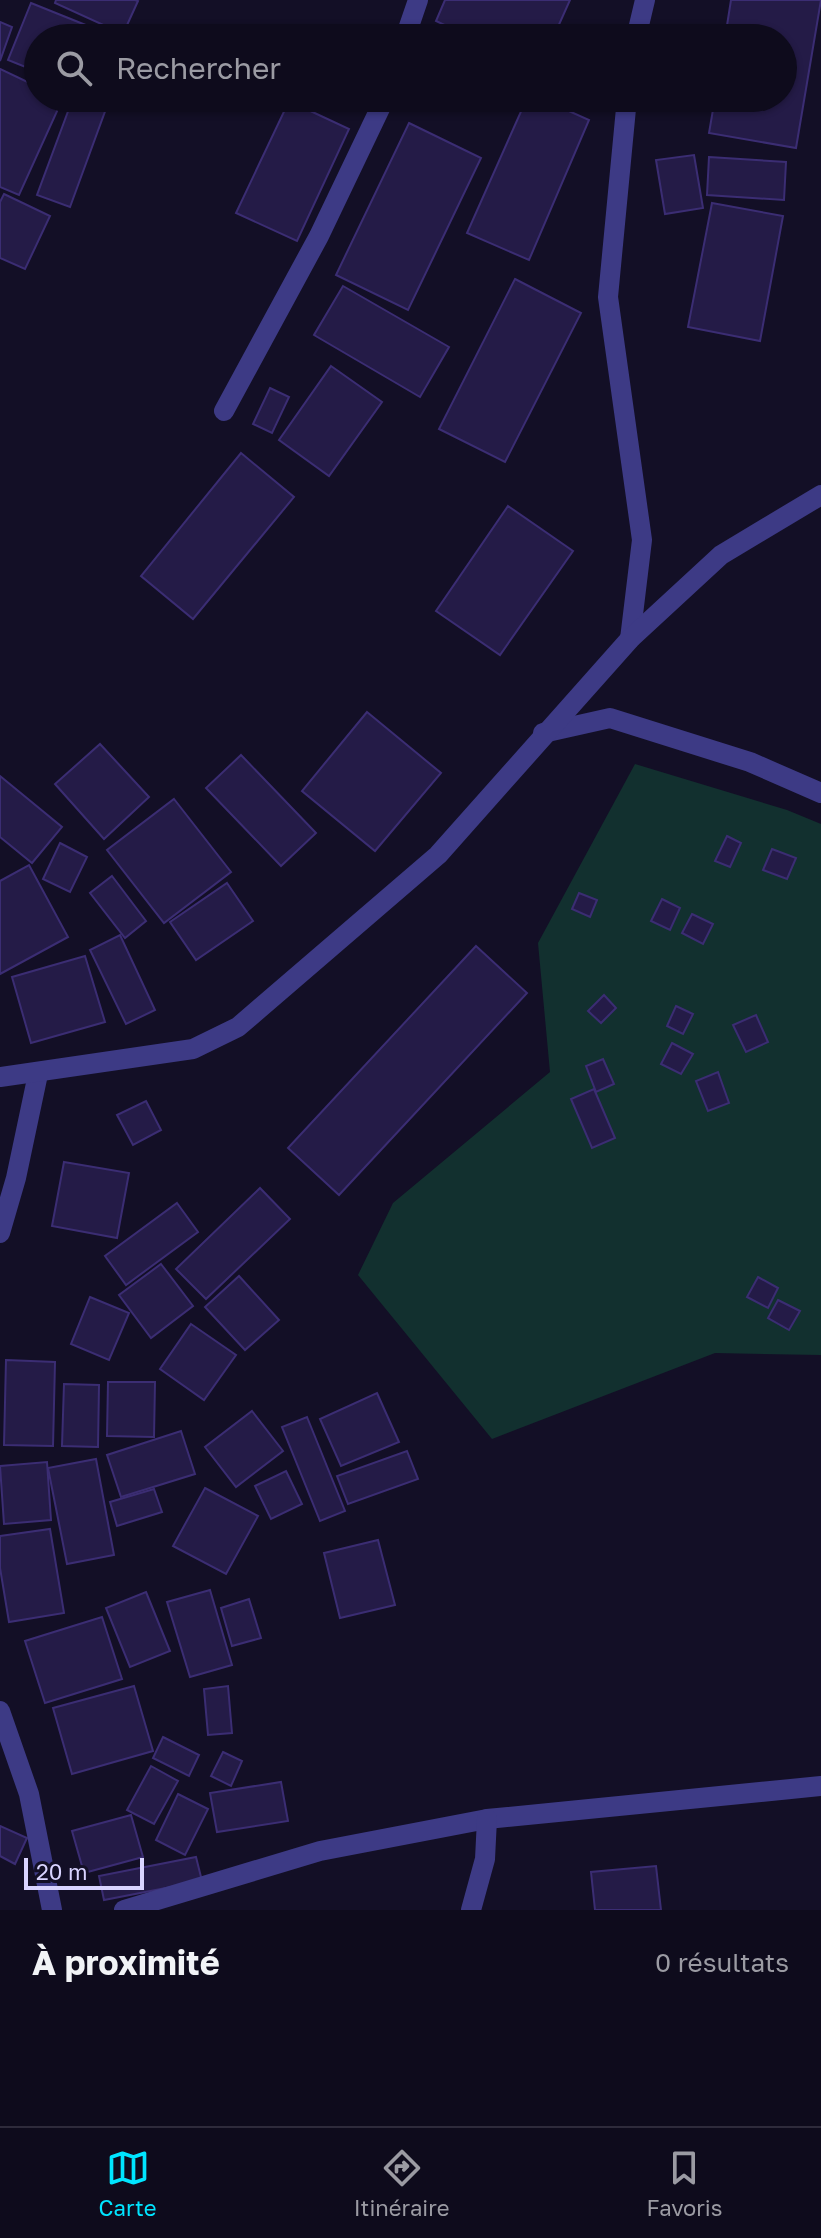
<!DOCTYPE html>
<html lang="fr">
<head>
<meta charset="utf-8">
<style>
	:root { --surface:#0e0b1c; --page:#171425; --text:#f1f3f6; --muted:#9b9ba3; --line:#2e2b3b; --accent:#00e5ff }
	body { margin:0; font-family:"Golos Text",sans-serif; background:var(--page); color:var(--text) }
	.scale { position:absolute; left:24px; bottom:20px; width:120px; box-sizing:border-box; padding-left:8px; border:4px solid #d9d4ff; border-top:0; font-size:22px; line-height:28px; white-space:nowrap; color:#d9d4ff; -webkit-text-stroke:6px #130f26; paint-order:stroke }
	.list { margin:0; padding:0; list-style:none }
	h2 { display:flex; justify-content:space-between; align-items:center; height:104px; margin:0; padding:0 32px; font-size:34px }
	h2 small { font-size:26px; font-weight:400; color:var(--muted) }
	.icon { flex:none; width:44px; height:44px; fill:none; stroke:currentColor; stroke-width:2; stroke-linecap:round; stroke-linejoin:round }
	.map { position:relative; flex:none; width:821px; height:1910px; overflow:hidden }
	.search { position:absolute; background:var(--surface); box-shadow:0 2px 6px #0004; left:24px; right:24px; top:24px; height:88px; display:flex; align-items:center; gap:20px; box-sizing:border-box; padding:0 28px; border-radius:44px; color:var(--muted); font-size:30px }
	.sheet { height:216px; background:var(--surface) }
	nav { display:flex; justify-content:space-around; align-items:center; box-sizing:border-box; height:112px; border-top:2px solid var(--line); background:var(--surface); font-size:22px; color:var(--muted) }
	nav a { display:grid; justify-items:center; gap:4px }
	nav .on { color:var(--accent) }
	.map>svg:first-child { display:block }
	.green { fill:#12302f }
	.building { fill:#241b47; stroke:#3b2d73; stroke-width:2 }
	.lines { fill:none; stroke-linecap:round; stroke-linejoin:round }
	.minor { stroke:#3d3a85; stroke-width:20 }
	.tertiary { stroke:#3d3a85; stroke-width:20 }
</style>
</head>
<body>
<div class="map">
<svg width="821" height="1910" viewBox="0 0 821 1910">
	<rect width="100%" height="100%" fill="#130f26"/>
	<path class="green" d="M635,764L787,810L821,824V1355L715,1353L492,1439L358,1275L393,1203L550,1072L538,943Z"/>
	<g class="building">
		<path d="M56,0H135L138,1L123,34L55,3Z"/>
		<path d="M445,0H570L553,38H472L436,21Z"/>
		<path d="M731,0H821L796,148L709,133L715,98H783V38H725Z"/>
		<path d="M31,3L118,38H38V72L8,60Z"/>
		<path d="M0,22L12,27L0,61Z"/>
		<path d="M0,69L38,87V98H63L19,195L0,187Z"/>
		<path d="M73,98H85L107,106L70,207L37,195Z"/>
		<path d="M527,98H540L589,120L529,260L467,233Z"/>
		<path d="M289,101L349,129L297,241L236,213Z"/>
		<path d="M409,123L481,158L408,310L336,275Z"/>
		<path d="M694,155L703,208L665,214L656,160Z"/>
		<path d="M709,157L786,162L784,200L707,195Z"/>
		<path d="M4,194L50,216L25,269L0,258V202Z"/>
		<path d="M712,203L783,216L760,341L688,327Z"/>
		<path d="M515,279L581,313L505,462L439,429Z"/>
		<path d="M343,286L449,347L420,397L314,335Z"/>
		<path d="M331,366L382,402L329,476L279,440Z"/>
		<path d="M270,388L289,397L272,433L253,424Z"/>
		<path d="M241,453L294,497L193,619L141,576Z"/>
		<path d="M508,506L573,551L500,655L436,611Z"/>
		<path d="M367,712L441,773L375,851L302,791Z"/>
		<path d="M100,744L149,797L104,839L55,784Z"/>
		<path d="M241,755L316,833L281,866L206,788Z"/>
		<path d="M0,776L62,827L32,863L0,837Z"/>
		<path d="M174,799L231,872L164,923L107,850Z"/>
		<path d="M727,836L741,843L730,867L715,861Z"/>
		<path d="M60,843L87,857L70,892L43,879Z"/>
		<path d="M772,849L796,858L787,879L763,870Z"/>
		<path d="M29,865L68,937L0,974V881Z"/>
		<path d="M112,876L146,921L125,938L90,893Z"/>
		<path d="M227,883L253,921L196,960L170,922Z"/>
		<path d="M579,893L597,900L590,917L572,909Z"/>
		<path d="M662,899L680,908L670,930L651,921Z"/>
		<path d="M692,914L713,924L703,944L682,933Z"/>
		<path d="M120,935L155,1010L126,1024L90,950Z"/>
		<path d="M476,946L527,993L339,1195L288,1148Z"/>
		<path d="M85,956L105,1022L31,1043L12,977Z"/>
		<path d="M604,995L616,1008L601,1023L588,1011Z"/>
		<path d="M676,1006L693,1014L683,1034L667,1026Z"/>
		<path d="M756,1015L768,1042L746,1052L733,1025Z"/>
		<path d="M672,1043L693,1054L681,1074L661,1064Z"/>
		<path d="M603,1059L614,1084L596,1092L586,1066Z"/>
		<path d="M718,1072L729,1103L708,1111L696,1081Z"/>
		<path d="M594,1089L615,1138L592,1148L571,1099Z"/>
		<path d="M146,1101L161,1130L133,1145L117,1115Z"/>
		<path d="M64,1162L129,1173L117,1238L52,1226Z"/>
		<path d="M260,1188L290,1219L206,1299L176,1269Z"/>
		<path d="M177,1203L198,1232L126,1285L105,1256Z"/>
		<path d="M161,1264L193,1306L151,1338L119,1295Z"/>
		<path d="M239,1276L279,1320L245,1350L205,1307Z"/>
		<path d="M758,1277L778,1288L768,1308L747,1297Z"/>
		<path d="M90,1297L129,1313L109,1360L71,1344Z"/>
		<path d="M778,1300L800,1311L789,1330L768,1318Z"/>
		<path d="M191,1324L236,1355L204,1400L160,1369Z"/>
		<path d="M6,1360L55,1362L53,1446L4,1445Z"/>
		<path d="M108,1382H155L154,1437L107,1436Z"/>
		<path d="M64,1384L99,1385L98,1447L62,1446Z"/>
		<path d="M377,1393L399,1442L341,1466L320,1419Z"/>
		<path d="M252,1411L283,1451L236,1487L205,1447Z"/>
		<path d="M307,1417L345,1511L320,1521L282,1427Z"/>
		<path d="M181,1431L195,1474L121,1497L107,1455Z"/>
		<path d="M407,1451L418,1479L348,1504L337,1476Z"/>
		<path d="M96,1459L114,1555L67,1564L48,1468Z"/>
		<path d="M47,1462L51,1520L4,1524L0,1466Z"/>
		<path d="M286,1471L302,1504L271,1519L255,1486Z"/>
		<path d="M205,1488L258,1516L226,1574L173,1546Z"/>
		<path d="M154,1489L162,1512L117,1526L110,1502Z"/>
		<path d="M50,1529L64,1613L9,1622L0,1568V1536Z"/>
		<path d="M378,1540L395,1605L340,1618L324,1553Z"/>
		<path d="M210,1590L232,1665L190,1677L167,1602Z"/>
		<path d="M146,1592L170,1651L130,1667L106,1608Z"/>
		<path d="M249,1599L261,1638L232,1646L221,1608Z"/>
		<path d="M102,1617L122,1679L45,1703L25,1641Z"/>
		<path d="M134,1686L153,1751L72,1774L53,1708Z"/>
		<path d="M228,1686L232,1733L208,1735L204,1689Z"/>
		<path d="M163,1737L199,1755L189,1776L153,1758Z"/>
		<path d="M223,1752L242,1761L231,1786L211,1776Z"/>
		<path d="M151,1766L178,1781L154,1824L127,1810Z"/>
		<path d="M281,1782L288,1821L217,1832L210,1793Z"/>
		<path d="M178,1794L208,1809L185,1855L156,1840Z"/>
		<path d="M131,1815L143,1857L84,1873L72,1831Z"/>
		<path d="M0,1826L27,1838L15,1864L0,1856Z"/>
		<path d="M196,1857L202,1881L104,1900L99,1876Z"/>
		<path d="M656,1866L661,1910H595L591,1872Z"/>
	</g>
	<g class="lines">
		<g class="minor">
			<path d="M405,38L418,0"/>
			<path d="M636,38L645,0"/>
			<path d="M627,98L608,297L642,540L630,639"/>
			<path d="M224,411L319,236L385,98"/>
			<path d="M543,733L610,718L750,762L821,793"/>
			<path d="M0,1233L16,1178L38,1074"/>
			<path d="M0,1711L29,1794L52,1910"/>
			<path d="M124,1910L320,1851L487,1819L821,1786"/>
			<path d="M471,1910L485,1859L487,1819"/>
		</g>
		<path class="tertiary" d="M0,1077L193,1049L238,1027L438,855L630,639L721,555L821,495"/>
	</g>
</svg>
<div class="scale">20 m</div>
<div class="search"><svg class="icon" aria-label="search" viewBox="0 0 24 24"><circle cx="10" cy="10" r="6"/><path d="M15 15l6 6"/></svg>Rechercher</div>
</div>
<section class="sheet">
<h2>À proximité<small>0 résultats</small></h2>
<ul class="list">
</ul>
</section>
<nav>
<a class="on"><svg class="icon" aria-label="map" viewBox="0 0 24 24"><path d="M3 6l6-2 6 2 6-2v14l-6 2-6-2-6 2zM9 4v14M15 6v14"/></svg>Carte</a>
<a><svg class="icon" aria-label="directions" viewBox="0 0 24 24"><path d="M12 3l9 9-9 9-9-9zM9 14v-3h6M13 9l2 2-2 2"/></svg>Itinéraire</a>
<a><svg class="icon" aria-label="saved" viewBox="0 0 24 24"><path d="M7 4h10v16l-5-4-5 4z"/></svg>Favoris</a>
</nav>
</body>
</html>
